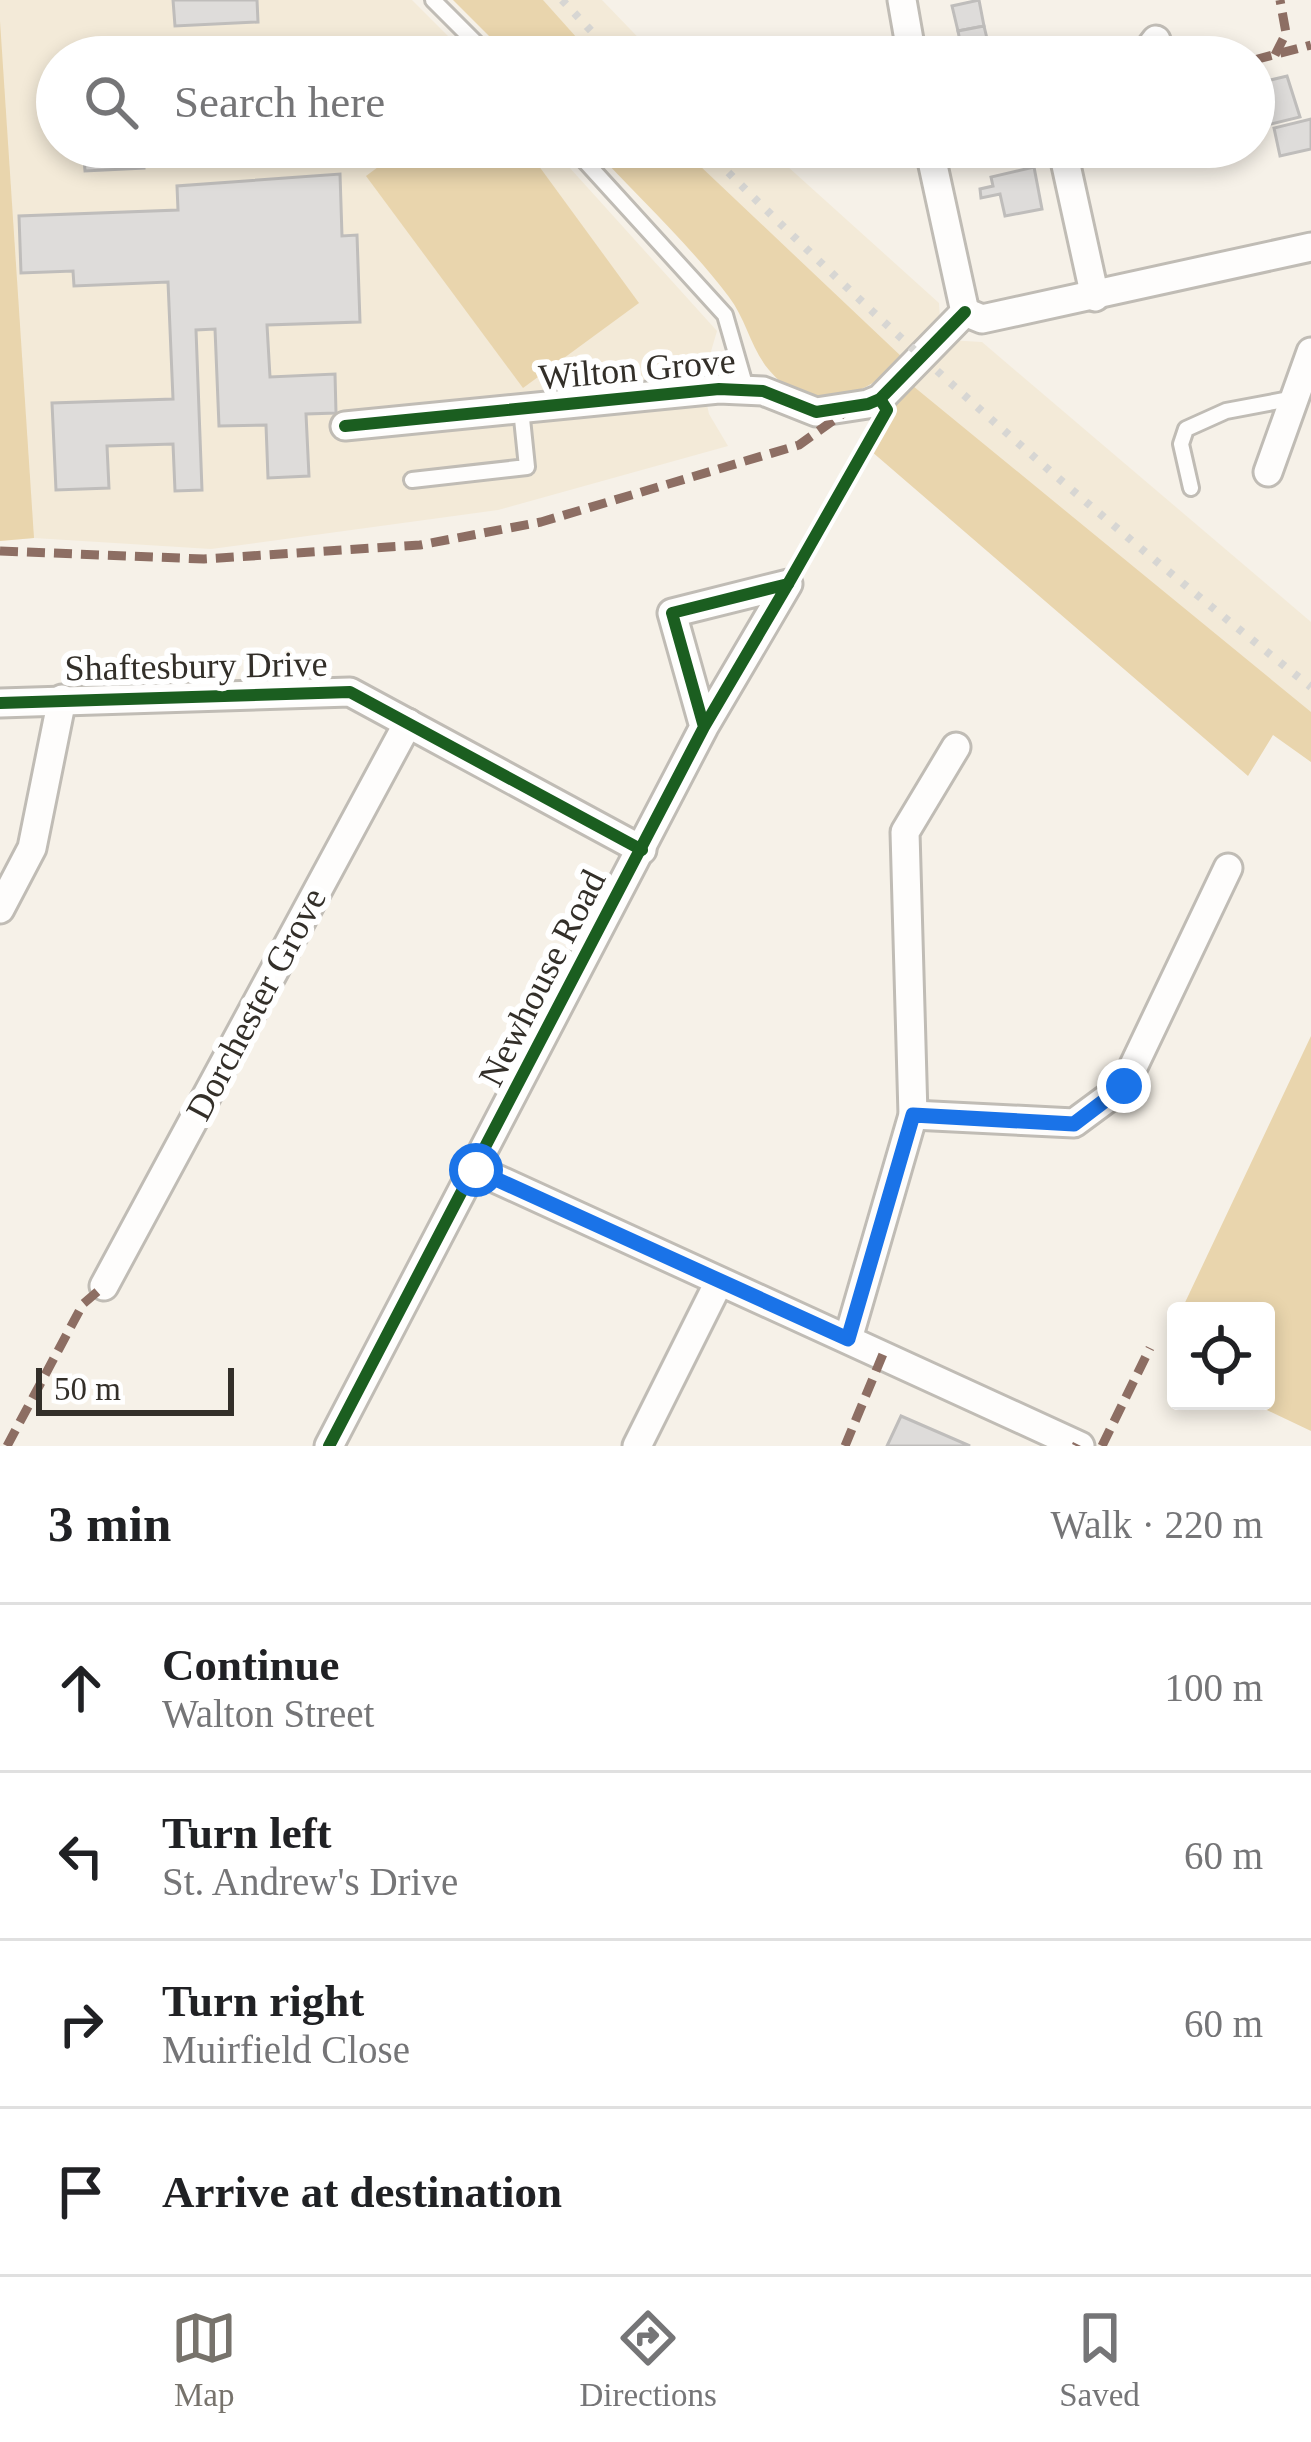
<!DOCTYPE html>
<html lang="en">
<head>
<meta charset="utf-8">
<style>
	:root { --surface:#fff; --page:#f2f2f2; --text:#202124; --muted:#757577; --line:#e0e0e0; --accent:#77736c }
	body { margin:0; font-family:Georgia,serif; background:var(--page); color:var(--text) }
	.controls { position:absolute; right:36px; bottom:36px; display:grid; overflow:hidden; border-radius:12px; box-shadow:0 6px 18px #0003 }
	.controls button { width:108px; height:108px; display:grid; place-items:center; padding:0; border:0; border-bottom:3px solid var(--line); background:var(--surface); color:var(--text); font:60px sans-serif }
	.scale { position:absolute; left:36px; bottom:30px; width:198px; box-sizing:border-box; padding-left:12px; border:6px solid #332f29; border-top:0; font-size:33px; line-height:42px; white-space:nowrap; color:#332f29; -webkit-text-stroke:9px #fff; paint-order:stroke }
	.stop { position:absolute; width:36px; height:36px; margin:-27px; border:9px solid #1a73e8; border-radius:50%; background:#fff }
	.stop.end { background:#1a73e8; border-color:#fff; box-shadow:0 3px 12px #0008 }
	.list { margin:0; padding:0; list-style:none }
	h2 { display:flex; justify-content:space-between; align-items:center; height:156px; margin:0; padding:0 48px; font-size:51px }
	h2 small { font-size:39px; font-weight:400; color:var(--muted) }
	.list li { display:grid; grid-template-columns:78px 1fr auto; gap:36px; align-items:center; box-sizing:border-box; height:168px; padding:0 48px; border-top:3px solid var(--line) }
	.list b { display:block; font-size:45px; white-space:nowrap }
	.list p { margin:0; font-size:39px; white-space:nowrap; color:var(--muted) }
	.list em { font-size:39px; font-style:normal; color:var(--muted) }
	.icon { flex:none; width:66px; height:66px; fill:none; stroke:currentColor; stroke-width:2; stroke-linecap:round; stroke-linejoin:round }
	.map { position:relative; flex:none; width:1311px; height:1446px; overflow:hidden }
	.search { position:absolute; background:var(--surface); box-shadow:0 6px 18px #0003; left:36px; right:36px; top:36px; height:132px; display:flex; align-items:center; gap:30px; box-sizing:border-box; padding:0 42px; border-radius:66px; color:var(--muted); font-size:45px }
	.sheet { height:828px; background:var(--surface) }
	nav { display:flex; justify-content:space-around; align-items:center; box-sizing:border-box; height:168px; border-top:3px solid var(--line); background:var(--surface); font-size:33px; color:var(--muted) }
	nav a { display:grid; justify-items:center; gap:6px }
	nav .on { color:var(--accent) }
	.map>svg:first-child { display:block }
	.built { fill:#f3ead8 }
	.green { fill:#e9d5ad }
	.building { fill:#dedcda; stroke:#bfbdbb; stroke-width:3 }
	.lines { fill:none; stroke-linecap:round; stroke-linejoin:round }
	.lane-casing { stroke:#c0bcb5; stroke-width:20 }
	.street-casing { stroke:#c0bcb5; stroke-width:33 }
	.lane { stroke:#fefdfc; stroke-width:14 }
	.street { stroke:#fefdfc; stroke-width:27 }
	.rail { stroke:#d7d6d3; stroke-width:8; stroke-dasharray:6 12; stroke-linecap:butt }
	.quiet { stroke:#8d6e63; stroke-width:9; stroke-dasharray:18 9; stroke-linecap:butt }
	.cycleway-casing { stroke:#fff; stroke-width:20 }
	.cycleway { stroke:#1b5e20; stroke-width:12 }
	.route { stroke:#1a73e8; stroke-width:15 }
	.labels { text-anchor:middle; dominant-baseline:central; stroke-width:12; stroke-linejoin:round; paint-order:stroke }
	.street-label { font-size:36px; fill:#332f29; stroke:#fff }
</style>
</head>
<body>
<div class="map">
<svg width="1311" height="1446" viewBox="0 0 1311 1446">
	<rect width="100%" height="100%" fill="#f6f1e8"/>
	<g class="built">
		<path d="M0,0H412L469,57H57V147H551L717,331L702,382L709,414L728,446L498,510L211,549L34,538L0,541Z"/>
		<path d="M503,0H602L657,57H557Z"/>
		<path d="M642,147H766L939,303L940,319L878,384Z"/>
		<path d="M948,340L982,342L1311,622V762L885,424L892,398Z"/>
	</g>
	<g class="green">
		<path d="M453,0H543L594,57H510Z"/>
		<path d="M0,21L34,538L0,541Z"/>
		<path d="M405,147H525L639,303L523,388L366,176Z"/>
		<path d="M592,147H680L903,358C866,397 810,419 769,370C751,349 746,319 729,297C689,244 637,196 592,147Z"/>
		<path d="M913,386L1311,712V762L1273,735L1248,776L871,451L895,406Z"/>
		<path d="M1311,1036V1431L1248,1401H1266V1311H1181Z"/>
	</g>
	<g class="building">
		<path d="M173,0H257L258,22L175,26Z"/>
		<path d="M979,0L984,26L958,31L952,6Z"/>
		<path d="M984,26L990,51L963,57L958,31Z"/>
		<path d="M138,48L139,57H79V50Z"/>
		<path d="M1287,76L1300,117L1254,128V84Z"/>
		<path d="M1311,119V149L1280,156L1274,128Z"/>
		<path d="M83,147H143L144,168L85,171Z"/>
		<path d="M997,147H1027L1030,159L1008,163Z"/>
		<path d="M1034,167L1042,209L1005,216L1000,194L981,198L980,189L993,186L991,177Z"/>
		<path d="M340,174L342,236L357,235L360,322L267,325L270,377L335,374L336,413L306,414L309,476L268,478L266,425L219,426L215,329L196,330L202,490L175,491L173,444L107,446L109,488L56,490L52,403L173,399L168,282L74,286L73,271L21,273L19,216L178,210L177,186Z"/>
		<path d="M901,1416L970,1446H887Z"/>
	</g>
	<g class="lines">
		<g class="lane-casing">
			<g id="lane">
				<path d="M433,0L490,57"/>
				<path d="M572,147L725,315L746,388"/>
				<path d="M412,480L527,467L521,409"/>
				<path d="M1191,488L1181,444L1186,429L1226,411L1295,398"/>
			</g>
		</g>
		<g class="street-casing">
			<g id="street">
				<path d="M902,0L912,57"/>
				<path d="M1143,57L1156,40"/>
				<path d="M929,147L965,312"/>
				<path d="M1062,147L1095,297"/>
				<path d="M965,312L982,319L1311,247"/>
				<path d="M345,426L719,389L763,391L816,412L868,404L880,399L965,312"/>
				<path d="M1268,472L1311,352"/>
				<path d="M0,703L350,692L642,850"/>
				<path d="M0,909L32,848L62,699"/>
				<path d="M913,1115L1074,1123L1124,1086L1228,868"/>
				<path d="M477,1170L1080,1446"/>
				<path d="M104,1286L408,723"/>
				<path d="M848,1339L913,1115L905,832L956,747"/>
				<path d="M329,1446L704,727L788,584L672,613L704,727"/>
				<path d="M637,1446L719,1282"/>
			</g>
		</g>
		<use href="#lane" class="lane"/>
		<use href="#street" class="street"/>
		<g class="rail">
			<path d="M562,0L616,57"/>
			<path d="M703,147C894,340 1098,518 1311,687"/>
		</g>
		<g class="quiet">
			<path d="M1275,55L1286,33L1280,0"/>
			<path d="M1254,60L1311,45"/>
			<path d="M0,551L204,559L420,545L541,522L799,445L845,412"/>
			<path d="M7,1446L83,1304L104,1286"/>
			<path d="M845,1446L883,1354"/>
			<path d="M1076,1446L1077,1444"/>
			<path d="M1102,1446L1150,1348"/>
		</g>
		<g class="cycleway-casing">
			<g id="cycleway">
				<path d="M345,426L719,389L763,391L816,412L868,404L880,399L965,312"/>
				<path d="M788,584L887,410L880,399"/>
				<path d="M0,703L350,692L642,850"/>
				<path d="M329,1446L704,727L788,584L672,613L704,727"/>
			</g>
		</g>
		<use href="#cycleway" class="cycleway"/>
	</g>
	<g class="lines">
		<path class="route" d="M476,1170L848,1339L913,1115L1074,1124L1124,1086"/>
	</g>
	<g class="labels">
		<g class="street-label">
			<text transform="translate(637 369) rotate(-5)">Wilton Grove</text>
			<text transform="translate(196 666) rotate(-1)">Shaftesbury Drive</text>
			<text transform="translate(542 978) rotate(-63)">Newhouse Road</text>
			<text transform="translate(256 1004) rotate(-62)">Dorchester Grove</text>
		</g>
	</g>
</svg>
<div class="controls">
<button><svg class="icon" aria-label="locate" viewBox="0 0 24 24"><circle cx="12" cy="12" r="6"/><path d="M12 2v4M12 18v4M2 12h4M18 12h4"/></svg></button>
</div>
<div class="scale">50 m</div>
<div class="stop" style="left:476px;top:1170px"></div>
<div class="stop end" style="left:1124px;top:1086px"></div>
<div class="search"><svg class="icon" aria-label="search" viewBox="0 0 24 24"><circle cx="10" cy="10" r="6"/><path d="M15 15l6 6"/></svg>Search here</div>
</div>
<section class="sheet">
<h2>3 min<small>Walk · 220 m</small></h2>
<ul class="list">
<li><svg class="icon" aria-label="ahead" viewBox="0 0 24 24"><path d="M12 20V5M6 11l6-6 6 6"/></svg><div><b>Continue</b><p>Walton Street</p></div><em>100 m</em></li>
<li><svg class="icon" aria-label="left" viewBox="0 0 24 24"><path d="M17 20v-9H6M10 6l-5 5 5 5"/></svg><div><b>Turn left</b><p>St. Andrew's Drive</p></div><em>60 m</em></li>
<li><svg class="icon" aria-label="right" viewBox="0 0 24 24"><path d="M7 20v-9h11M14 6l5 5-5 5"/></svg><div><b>Turn right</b><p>Muirfield Close</p></div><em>60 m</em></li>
<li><svg class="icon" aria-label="arrive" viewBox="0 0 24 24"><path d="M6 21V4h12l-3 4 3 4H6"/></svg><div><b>Arrive at destination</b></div></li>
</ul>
</section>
<nav>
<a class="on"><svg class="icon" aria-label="map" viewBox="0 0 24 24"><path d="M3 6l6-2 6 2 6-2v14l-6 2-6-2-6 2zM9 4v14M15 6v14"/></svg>Map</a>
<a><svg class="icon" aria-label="directions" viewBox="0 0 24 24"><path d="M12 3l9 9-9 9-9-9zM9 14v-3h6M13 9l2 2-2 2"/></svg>Directions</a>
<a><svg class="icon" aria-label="saved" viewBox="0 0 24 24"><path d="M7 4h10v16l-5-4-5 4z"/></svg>Saved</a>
</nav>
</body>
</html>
